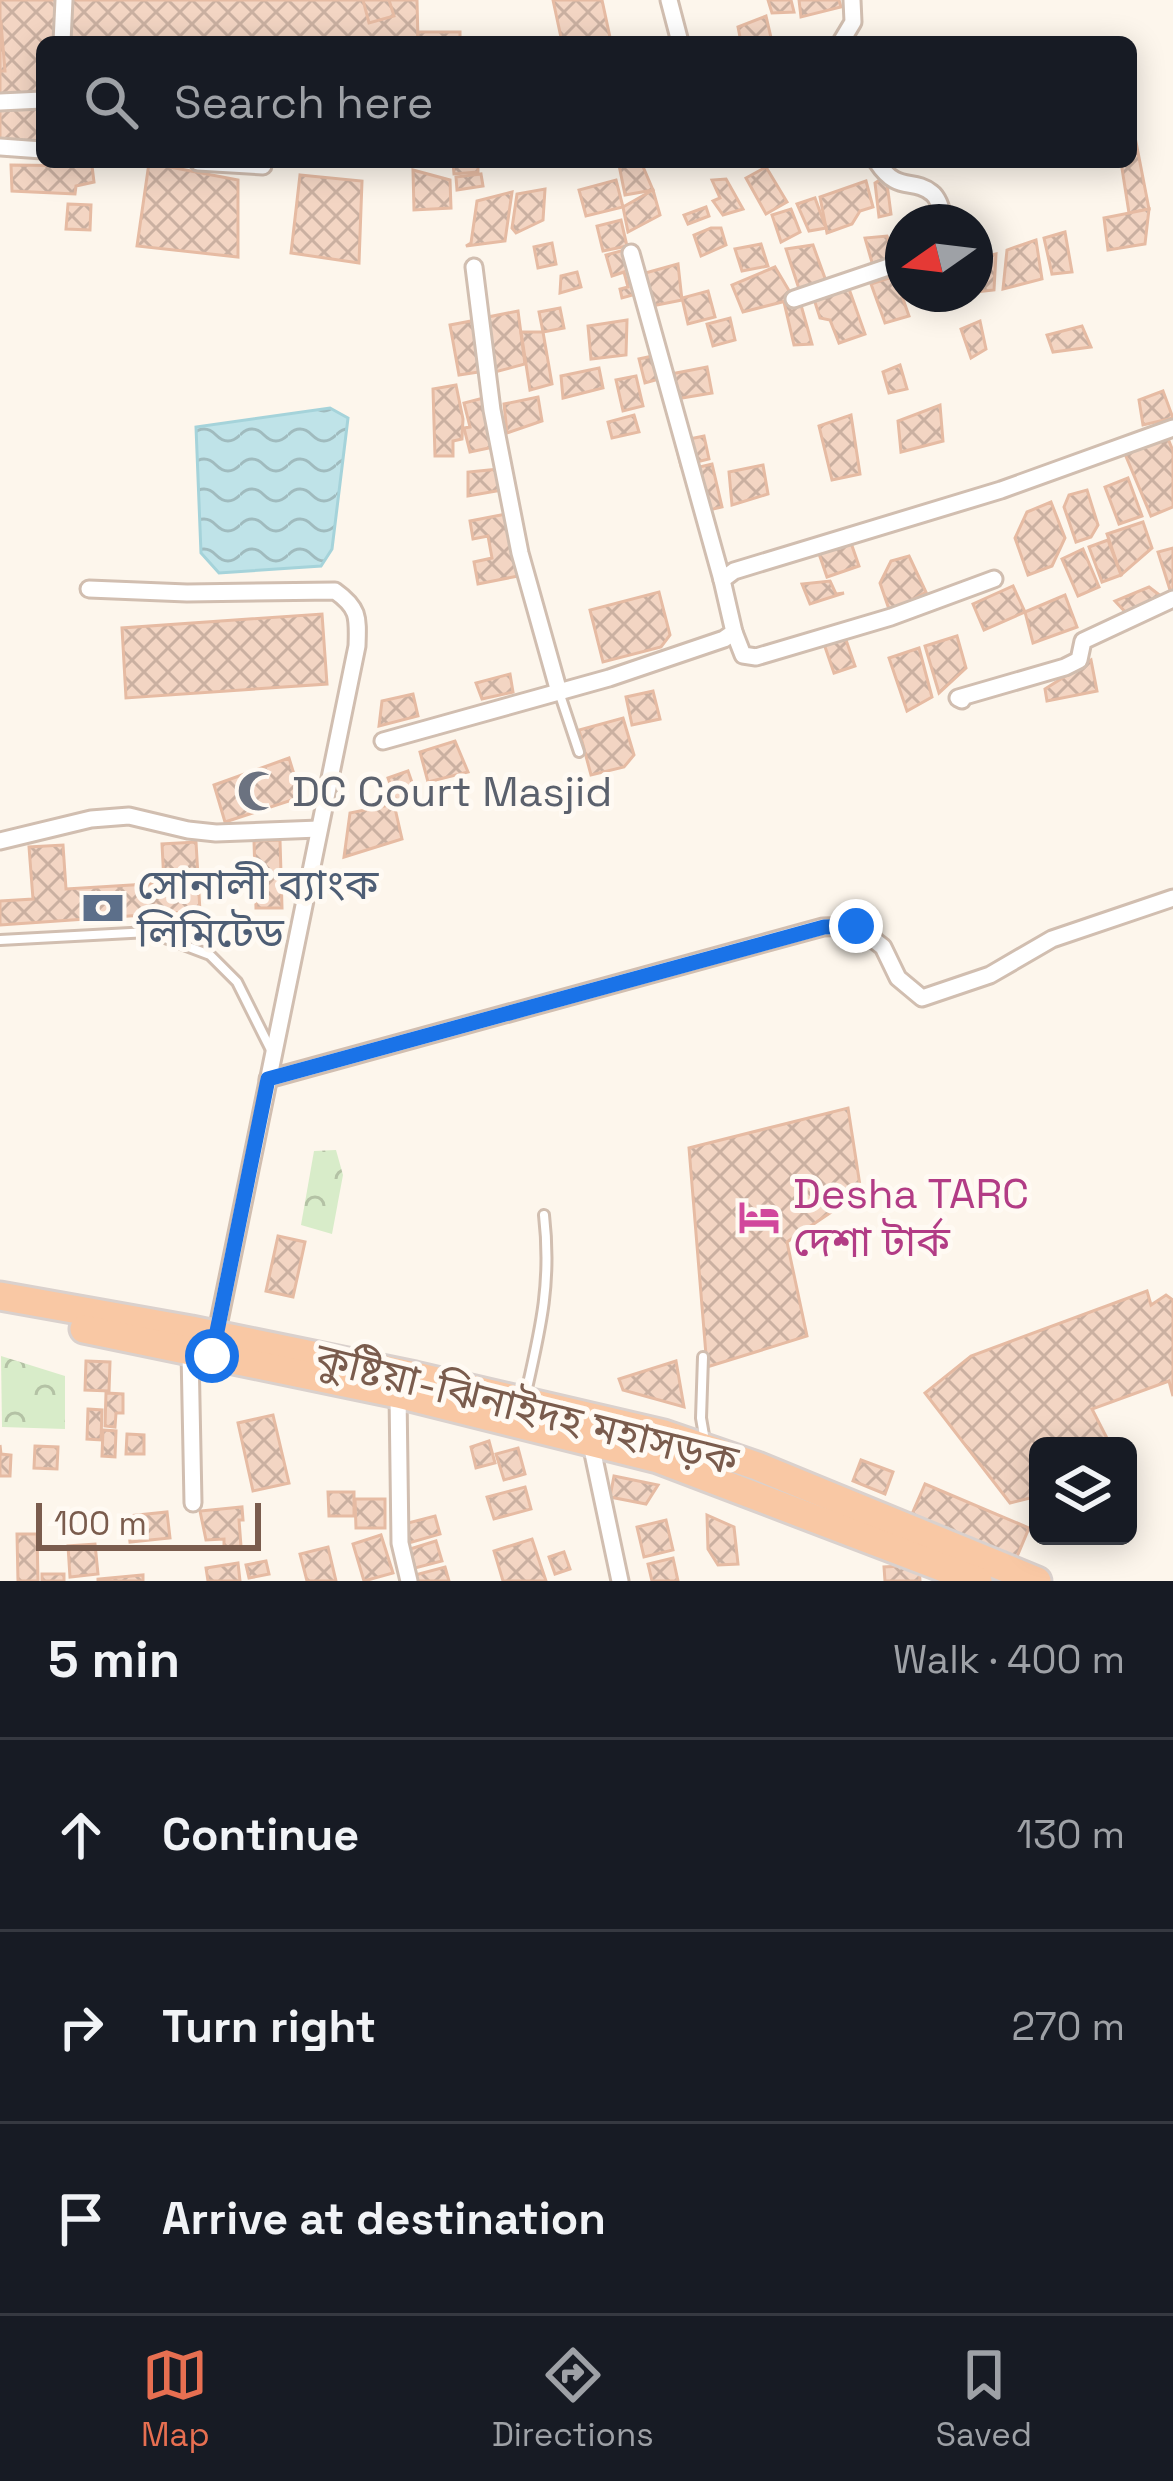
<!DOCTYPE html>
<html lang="en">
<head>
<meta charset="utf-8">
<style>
	:root { --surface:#171b24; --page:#20242c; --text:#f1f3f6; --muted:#9ea1a6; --line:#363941; --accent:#e76f51 }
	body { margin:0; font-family:"Space Grotesk","Noto Sans Bengali",sans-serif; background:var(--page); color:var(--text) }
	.controls { position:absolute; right:36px; bottom:36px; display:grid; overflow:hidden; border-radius:18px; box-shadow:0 6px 30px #0003 }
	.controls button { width:108px; height:108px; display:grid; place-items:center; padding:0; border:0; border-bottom:3px solid var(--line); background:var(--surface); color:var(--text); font:60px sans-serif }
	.compass { position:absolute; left:885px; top:204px; width:108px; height:108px; border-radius:50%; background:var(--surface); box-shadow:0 6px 30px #0003; rotate:256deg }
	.scale { position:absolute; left:36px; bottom:30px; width:225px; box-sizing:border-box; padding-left:12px; border:6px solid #7a5c4d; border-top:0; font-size:33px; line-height:42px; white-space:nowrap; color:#7a5c4d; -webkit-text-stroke:9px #fffaf3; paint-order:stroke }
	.stop { position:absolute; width:36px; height:36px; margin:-27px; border:9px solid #1a73e8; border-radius:50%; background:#fff }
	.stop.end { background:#1a73e8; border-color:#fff; box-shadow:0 3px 12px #0008 }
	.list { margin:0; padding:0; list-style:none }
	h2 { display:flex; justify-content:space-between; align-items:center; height:156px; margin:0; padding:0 48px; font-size:51px }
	h2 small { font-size:39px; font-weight:400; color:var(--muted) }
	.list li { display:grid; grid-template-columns:78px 1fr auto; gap:36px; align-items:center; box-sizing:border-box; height:192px; padding:0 48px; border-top:3px solid var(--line) }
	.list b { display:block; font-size:45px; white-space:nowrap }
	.list em { font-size:39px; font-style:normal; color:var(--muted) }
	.icon { flex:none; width:66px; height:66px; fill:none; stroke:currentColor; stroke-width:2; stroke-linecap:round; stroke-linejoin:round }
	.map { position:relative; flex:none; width:1173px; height:1581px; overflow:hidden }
	.search { position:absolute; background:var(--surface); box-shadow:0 6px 30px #0003; left:36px; right:36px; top:36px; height:132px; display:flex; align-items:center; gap:30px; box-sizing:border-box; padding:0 42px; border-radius:18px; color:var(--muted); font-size:45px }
	.sheet { height:732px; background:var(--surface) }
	nav { display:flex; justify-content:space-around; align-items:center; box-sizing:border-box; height:168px; border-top:3px solid var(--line); background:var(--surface); font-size:33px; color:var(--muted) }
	nav a { display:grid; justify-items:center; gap:6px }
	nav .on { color:var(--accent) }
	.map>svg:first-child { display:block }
	.park { fill:url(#park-crowns) }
	.water { fill:url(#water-waves); stroke:#a5d3da; stroke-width:3 }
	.building { fill:url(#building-cross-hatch); stroke:#e6bba3; stroke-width:3 }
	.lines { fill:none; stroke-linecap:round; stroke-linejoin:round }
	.service-casing { stroke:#d1beb0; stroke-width:14 }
	.minor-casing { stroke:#d1beb0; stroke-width:21 }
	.trunk-casing { stroke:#dad1cd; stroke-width:33 }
	.service { stroke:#fff; stroke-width:8 }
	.minor { stroke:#fff; stroke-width:15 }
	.trunk { stroke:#f9c8a4; stroke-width:27 }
	.route { stroke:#1a73e8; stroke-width:15 }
	.labels { text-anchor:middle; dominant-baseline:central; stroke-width:10; stroke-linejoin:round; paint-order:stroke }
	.worship-label { font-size:42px; fill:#5b616d; stroke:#fffaf3; text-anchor:start }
	.service-label { font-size:42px; fill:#4e5e75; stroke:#fffaf3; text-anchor:start }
	.hotel-label { font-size:42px; fill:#b23c85; stroke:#fffaf3; text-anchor:start }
	.street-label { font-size:42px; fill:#7a5c4d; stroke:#fffaf3 }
</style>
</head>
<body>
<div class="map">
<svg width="1173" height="1581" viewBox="0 0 1173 1581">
	<defs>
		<pattern id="park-crowns" width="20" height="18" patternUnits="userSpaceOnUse" patternTransform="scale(3)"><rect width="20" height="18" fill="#d8ecc9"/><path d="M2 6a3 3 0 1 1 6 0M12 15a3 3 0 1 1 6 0" fill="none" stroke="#b4c2a5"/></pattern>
		<pattern id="water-waves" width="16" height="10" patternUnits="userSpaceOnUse" patternTransform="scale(3)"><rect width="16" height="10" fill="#bfe3e8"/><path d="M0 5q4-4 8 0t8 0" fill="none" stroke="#a0bbbe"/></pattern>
		<pattern id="building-cross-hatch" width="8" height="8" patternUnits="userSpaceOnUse" patternTransform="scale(3)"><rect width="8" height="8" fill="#f3d5c3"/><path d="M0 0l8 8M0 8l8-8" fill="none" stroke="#cab0a1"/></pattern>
	</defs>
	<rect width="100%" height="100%" fill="#fdf6ec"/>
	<g class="park">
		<path d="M336,1150L343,1175L332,1234L301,1225L314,1151Z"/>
		<path d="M1,1356L65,1376V1429L2,1427Z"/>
	</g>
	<path class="water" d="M330,408L348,418L332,549L321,566L219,573L201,553L196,427Z"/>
	<g class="building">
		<path d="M0,0H417L418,42H42V146L0,143Z"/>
		<path d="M363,0H389L394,16L369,23Z"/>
		<path d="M553,0H602L611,42H562Z"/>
		<path d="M768,0H791L794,12L772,13Z"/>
		<path d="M799,0H839L841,7L801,17Z"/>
		<path d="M766,16L772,42H741L738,27Z"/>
		<path d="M1,23L5,71H0V24Z"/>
		<rect x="418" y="32" width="42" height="10"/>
		<path d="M1136,142L1149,209L1129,213L1121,162H1131V143Z"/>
		<path d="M453,162H478V172L454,174Z"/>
		<path d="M625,162H641L653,190L625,195L619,165Z"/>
		<path d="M149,163L238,180V257L137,246Z"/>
		<path d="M11,165L92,166L94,182L76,186L75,194L12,191Z"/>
		<path d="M766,167L787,202L766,214L746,178Z"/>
		<path d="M413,170L450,180L451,208L414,210Z"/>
		<path d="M481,174L483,186L457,190L456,177Z"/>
		<path d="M300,175L362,181L359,263L291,253Z"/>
		<path d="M886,176L891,214L879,217L875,183Z"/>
		<path d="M726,179L743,209L723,215L713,201L720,198L712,180Z"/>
		<path d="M616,180L623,207L586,216L579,190Z"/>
		<path d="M866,181L873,207L860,211L852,224L827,233L820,197Z"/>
		<path d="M545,189L543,220L516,233L512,228L517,194Z"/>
		<path d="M653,190L660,215L628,232L623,207Z"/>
		<path d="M512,192L505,241L466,246L471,243L477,201Z"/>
		<path d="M815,198L826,228L809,231L797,204Z"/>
		<path d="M68,204L91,205L90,230L66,229Z"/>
		<path d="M706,207L709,216L688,224L684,215Z"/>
		<path d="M791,209L800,232L781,242L772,215Z"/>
		<path d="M1149,209L1145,244L1108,250L1104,218Z"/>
		<path d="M621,220L627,246L603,251L597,226Z"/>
		<path d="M711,228H721L726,245L701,256L694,235Z"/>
		<path d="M1065,232L1072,272L1052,274L1044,238Z"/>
		<path d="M887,236L897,264L873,266L865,238Z"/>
		<path d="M1036,240L1042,279L1003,289L1007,250Z"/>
		<path d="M552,243L556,264L538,268L534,247Z"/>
		<path d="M761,244L768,266L742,271L735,249Z"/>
		<path d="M813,245L826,281L800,292L786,249Z"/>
		<path d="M628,249L640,293L622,298L620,289L628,287L624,272L612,276L606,255Z"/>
		<path d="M996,254L994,290L975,292V259Z"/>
		<path d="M678,264L682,300L652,306L645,273Z"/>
		<path d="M775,267L794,299L743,312L732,285Z"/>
		<path d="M577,272L581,287L560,293L561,276Z"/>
		<path d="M895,276L909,316L885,323L871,284Z"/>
		<path d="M848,286L865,334L839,343L830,320L820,318L812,293Z"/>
		<path d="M708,291L715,317L688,324L682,298Z"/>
		<path d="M784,302L801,305L812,344L794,345Z"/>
		<path d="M560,308L564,328L543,332L539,312Z"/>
		<path d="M518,311L525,364L495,372L483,318Z"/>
		<path d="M730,318L735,340L713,346L707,324Z"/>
		<path d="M476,320L485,371L459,375L450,325Z"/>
		<path d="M627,320L626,355L591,359L588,326Z"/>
		<path d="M980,321L986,349L971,358L961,329Z"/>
		<path d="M1082,326L1091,347L1053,352L1047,335Z"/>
		<path d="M521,332H543L552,384L530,390Z"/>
		<path d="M657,355L663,378L645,383L639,359Z"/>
		<path d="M900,365L907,389L889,393L883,372Z"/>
		<path d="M707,367L712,393L676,399L671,374Z"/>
		<path d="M599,368L603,388L563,398L561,376Z"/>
		<path d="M636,376L643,406L623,411L616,380Z"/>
		<path d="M456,385L463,419L462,439L453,441V456H435L433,389Z"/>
		<path d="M1163,391L1173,418L1143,425L1139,400Z"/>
		<path d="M487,397L498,446L470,452L464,428L470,427L464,403Z"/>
		<path d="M538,397L542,421L507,433L504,404Z"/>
		<path d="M940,405L943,441L901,452L898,421Z"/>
		<path d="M634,415L639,432L612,438L608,422Z"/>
		<path d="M851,415L860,474L832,480L819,426Z"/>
		<path d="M704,436L709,459L681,466L675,442Z"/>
		<path d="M1167,436L1173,451V507L1151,516L1125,454Z"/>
		<path d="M712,464L722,507L705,511L695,468Z"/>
		<path d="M763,465L768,494L732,505L729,472Z"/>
		<path d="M500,469L502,490L468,496V472Z"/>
		<path d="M1128,478L1142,516L1119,524L1105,487Z"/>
		<path d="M1087,490L1098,525L1091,537L1076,542L1064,507L1069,495Z"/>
		<path d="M1051,502L1065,538L1052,566L1028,575L1015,538L1027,512Z"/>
		<path d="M506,514L518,576L478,584L474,562L492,558L488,536L473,539L470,521Z"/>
		<path d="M1143,522L1152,548L1121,575L1107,534Z"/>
		<path d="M850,540L859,566L827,577L818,551Z"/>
		<path d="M1108,540L1121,575L1102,582L1089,547Z"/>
		<path d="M1173,548V592L1171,593L1158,552Z"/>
		<path d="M1083,549L1099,587L1078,596L1062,559Z"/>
		<path d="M909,556L926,592L890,612L880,583L891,561Z"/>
		<path d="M830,581L836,594L844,593L810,604L802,584Z"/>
		<path d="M1013,586L1025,612L984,630L973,604Z"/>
		<path d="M1149,587L1162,597L1131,618L1115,601Z"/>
		<path d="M659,592L670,635L661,647L603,662L590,610Z"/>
		<path d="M1065,595L1077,627L1033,643L1025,612Z"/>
		<path d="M322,614L327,684L126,698L122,628Z"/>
		<path d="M957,636L966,668L939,693L925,646Z"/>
		<path d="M845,637L855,666L834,673L824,644Z"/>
		<path d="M919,648L932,697L907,711L889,658Z"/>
		<path d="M1091,660L1097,691L1047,701L1045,689Z"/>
		<path d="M510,674L513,692L482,699L476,683Z"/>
		<path d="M653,691L660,719L632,725L626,697Z"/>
		<path d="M413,694L418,716L379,726L382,701Z"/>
		<path d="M623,718L634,755L624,767L591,775L579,730Z"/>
		<path d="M455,741L468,772L428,782L420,752Z"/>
		<path d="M289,758L301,797L225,822L214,785Z"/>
		<path d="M408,771L416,794L396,801L388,778Z"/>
		<path d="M394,804L402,839L344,857L350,813Z"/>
		<path d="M280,840L282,908H256L254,841Z"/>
		<path d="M196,842L200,911L0,925V901L33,899L29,847L63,845L66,889L164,883L162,844Z"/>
		<path d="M848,1108L861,1192L787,1242L807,1336L707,1367L689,1148Z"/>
		<path d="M278,1236L305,1242L293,1297L266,1291Z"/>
		<path d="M1147,1291L1151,1305L1166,1295L1173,1300V1396L1169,1381L1092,1409L1111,1446H1038V1496L1010,1503L925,1393L971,1356Z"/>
		<path d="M86,1361L110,1362L109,1391L85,1390Z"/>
		<path d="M676,1361L684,1407L623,1390L619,1379Z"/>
		<path d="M106,1393L123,1394V1413H116L115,1427L105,1426Z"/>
		<path d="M88,1409L102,1410L101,1440L87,1439Z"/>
		<path d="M273,1415L289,1483L253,1491L238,1423Z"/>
		<path d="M103,1430L116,1431L115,1457L102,1456Z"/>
		<path d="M127,1434L144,1435V1454H126Z"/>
		<path d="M489,1441L495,1463L476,1468L471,1447Z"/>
		<path d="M0,1445L1,1454L11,1455L10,1476H0Z"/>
		<path d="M35,1446L58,1447L57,1469L34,1468Z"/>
		<path d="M518,1448L525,1474L504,1480L496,1454Z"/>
		<path d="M861,1460L893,1472L885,1494L853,1481Z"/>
		<path d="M614,1476L658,1485L646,1504L610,1497Z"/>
		<path d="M925,1484L1029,1528L1016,1559L912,1514Z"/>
		<path d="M525,1487L531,1509L494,1519L487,1497Z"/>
		<path d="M328,1492H354V1516H329Z"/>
		<path d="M355,1499H385V1528H356Z"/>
		<path d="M242,1507L243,1520H239L241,1546L224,1547V1539L206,1540L200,1511Z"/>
		<path d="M167,1512L170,1538L130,1542L127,1516Z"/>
		<path d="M707,1515L734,1527L738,1564L718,1565L708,1549Z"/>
		<path d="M435,1516L440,1534L409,1543L404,1524Z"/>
		<path d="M666,1520L673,1550L644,1557L637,1527Z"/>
		<path d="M17,1534H37L38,1581H18Z"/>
		<path d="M381,1535L393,1573L364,1581L353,1544Z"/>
		<path d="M532,1539L546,1581H503L494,1551Z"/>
		<path d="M436,1541L442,1561L415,1568L410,1549Z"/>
		<path d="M95,1544L98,1574L70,1577L68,1546Z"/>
		<path d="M328,1547L336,1581H307L300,1554Z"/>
		<path d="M564,1552L570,1569L555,1574L549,1557Z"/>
		<path d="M673,1558L678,1581H652L648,1564Z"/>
		<path d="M266,1561L269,1574L249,1578L246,1565Z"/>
		<path d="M238,1563L240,1581H208L206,1568Z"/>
		<path d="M919,1565L920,1581H885L884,1567Z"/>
		<path d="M445,1567L449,1581H417L415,1575Z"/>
		<rect x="42" y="1574" width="22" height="7"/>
		<path d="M143,1575V1581H98V1579Z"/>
	</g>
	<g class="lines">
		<g class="service-casing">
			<g id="service">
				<path d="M559,692L579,752"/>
				<path d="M0,940L149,932L210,955L237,982L271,1050"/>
				<path d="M703,1357L701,1418L705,1441"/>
				<path d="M525,1397C540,1331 552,1284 544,1215"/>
			</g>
		</g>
		<g class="minor-casing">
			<g id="minor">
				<path d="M669,0L680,42"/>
				<path d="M62,42L64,0"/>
				<path d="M841,42L853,22L852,0"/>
				<path d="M0,102L42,100"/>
				<path d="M0,147L42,150"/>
				<path d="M198,162L263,166"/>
				<path d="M877,162C898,194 912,177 932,193C939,198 942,213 945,222"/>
				<path d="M631,253L722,580"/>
				<path d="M474,267L492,410L520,553L559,692"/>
				<path d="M794,299L903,262"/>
				<path d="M89,589L187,593L335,591C359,608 358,617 357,646L215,1341"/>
				<path d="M734,632L743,655L756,657L891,617L994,579"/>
				<path d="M962,700L958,698L1065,667L1079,660L1083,641L1173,599"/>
				<path d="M383,741L609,678L724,639L734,632L722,580L734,571L1001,490L1173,428"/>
				<path d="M0,841L91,819L129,816L188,830L216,833L319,829"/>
				<path d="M268,1079L823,927L856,926L883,947L898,978L922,998L990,975L1052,939L1173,898"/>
				<path d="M190,1351L193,1503"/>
				<path d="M398,1394L400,1543L409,1581"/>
				<path d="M592,1437L591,1444L620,1581"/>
			</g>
		</g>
		<g class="trunk-casing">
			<g id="trunk">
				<path d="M0,1296L191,1330L415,1376L664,1434L757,1466L1037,1581"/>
				<path d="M84,1329L398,1394L658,1459L978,1581"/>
			</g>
		</g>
		<use href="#service" class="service"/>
		<use href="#minor" class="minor"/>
		<use href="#trunk" class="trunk"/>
	</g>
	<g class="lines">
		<path class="route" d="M212,1356L268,1079L824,927L856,926"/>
	</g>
	<defs>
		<g id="mosque-bare" transform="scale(3.24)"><path d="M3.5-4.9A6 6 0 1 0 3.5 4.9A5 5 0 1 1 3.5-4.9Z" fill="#6b7280" stroke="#fffaf3" stroke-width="2.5" paint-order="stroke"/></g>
		<g id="bank-bare" transform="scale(3.24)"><path d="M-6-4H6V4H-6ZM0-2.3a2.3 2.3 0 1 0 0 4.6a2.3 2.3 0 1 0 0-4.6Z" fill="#5c6f8a" stroke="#fffaf3" stroke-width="2.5" paint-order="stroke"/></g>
		<g id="hotel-bare" transform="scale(3.24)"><path d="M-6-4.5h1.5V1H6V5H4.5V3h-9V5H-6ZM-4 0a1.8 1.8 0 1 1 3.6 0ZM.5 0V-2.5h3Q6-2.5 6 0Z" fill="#d1479c" stroke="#fffaf3" stroke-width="2.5" paint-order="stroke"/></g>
	</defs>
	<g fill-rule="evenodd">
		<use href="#mosque-bare" x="258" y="791"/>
		<use href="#bank-bare" x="103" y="908"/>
		<use href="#hotel-bare" x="759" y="1217"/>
	</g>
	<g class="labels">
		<g class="worship-label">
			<text x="292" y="791">DC Court Masjid</text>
		</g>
		<g class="service-label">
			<text x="137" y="884">সোনালী ব্যাংক<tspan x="137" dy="48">লিমিটেড</tspan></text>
		</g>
		<g class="hotel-label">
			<text x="793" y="1193">Desha TARC<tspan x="793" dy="48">দেশা টার্ক</tspan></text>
		</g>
		<g class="street-label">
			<text transform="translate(527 1409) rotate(14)">কুষ্টিয়া-ঝিনাইদহ মহাসড়ক</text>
		</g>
	</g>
</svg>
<div class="controls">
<button><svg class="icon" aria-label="layers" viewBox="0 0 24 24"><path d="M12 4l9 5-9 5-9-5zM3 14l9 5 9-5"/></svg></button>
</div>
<svg class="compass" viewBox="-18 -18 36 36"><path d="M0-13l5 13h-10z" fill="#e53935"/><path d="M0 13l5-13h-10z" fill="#9ea1a6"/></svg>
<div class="scale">100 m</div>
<div class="stop" style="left:212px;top:1356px"></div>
<div class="stop end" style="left:856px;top:926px"></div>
<div class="search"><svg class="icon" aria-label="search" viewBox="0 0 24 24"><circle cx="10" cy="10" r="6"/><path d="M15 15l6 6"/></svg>Search here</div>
</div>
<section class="sheet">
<h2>5 min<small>Walk · 400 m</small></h2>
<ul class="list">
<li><svg class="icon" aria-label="ahead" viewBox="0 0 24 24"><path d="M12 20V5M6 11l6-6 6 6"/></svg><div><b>Continue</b></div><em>130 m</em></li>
<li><svg class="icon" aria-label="right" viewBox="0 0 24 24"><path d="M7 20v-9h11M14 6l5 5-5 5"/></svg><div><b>Turn right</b></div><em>270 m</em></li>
<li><svg class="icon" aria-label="arrive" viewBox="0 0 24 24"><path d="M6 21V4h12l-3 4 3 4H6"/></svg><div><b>Arrive at destination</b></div></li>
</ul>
</section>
<nav>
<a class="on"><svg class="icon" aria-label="map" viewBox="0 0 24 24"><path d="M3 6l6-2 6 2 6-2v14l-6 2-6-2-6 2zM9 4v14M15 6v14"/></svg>Map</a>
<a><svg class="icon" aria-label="directions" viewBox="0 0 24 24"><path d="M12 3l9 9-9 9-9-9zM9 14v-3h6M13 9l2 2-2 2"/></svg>Directions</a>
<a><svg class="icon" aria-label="saved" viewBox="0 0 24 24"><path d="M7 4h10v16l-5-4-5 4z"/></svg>Saved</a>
</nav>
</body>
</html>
